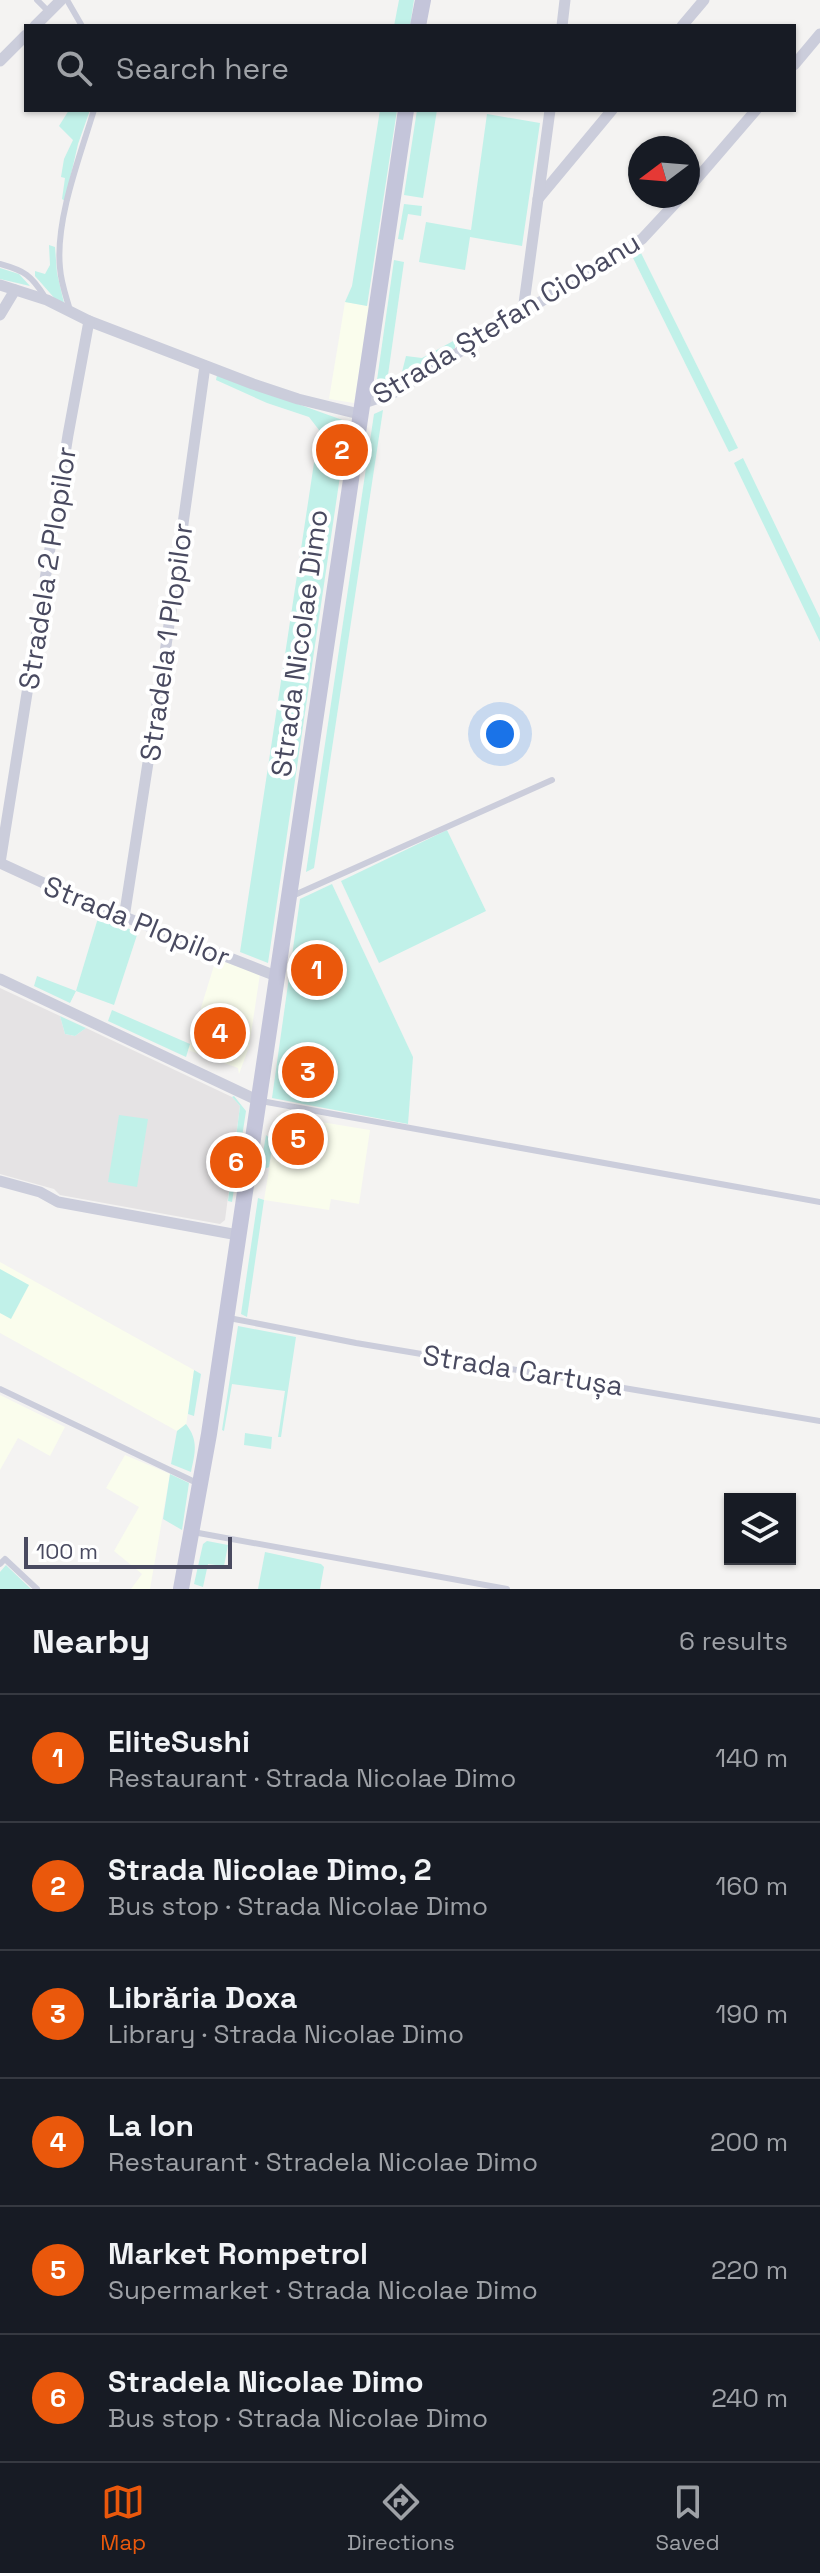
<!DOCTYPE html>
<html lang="en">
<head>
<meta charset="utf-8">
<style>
	:root { --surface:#171b24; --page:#20242c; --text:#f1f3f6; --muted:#9ea1a6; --line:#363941; --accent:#ea580c }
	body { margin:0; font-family:"Space Grotesk",sans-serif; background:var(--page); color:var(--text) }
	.controls { position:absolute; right:24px; bottom:24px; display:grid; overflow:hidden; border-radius:0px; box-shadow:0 2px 6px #0004 }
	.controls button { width:72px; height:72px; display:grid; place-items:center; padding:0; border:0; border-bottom:2px solid var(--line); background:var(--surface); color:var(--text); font:40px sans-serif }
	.compass { position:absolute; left:628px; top:136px; width:72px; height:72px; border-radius:50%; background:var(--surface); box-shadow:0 2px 6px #0004; rotate:254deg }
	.scale { position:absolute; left:24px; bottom:20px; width:208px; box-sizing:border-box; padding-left:8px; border:4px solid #494a60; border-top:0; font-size:22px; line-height:28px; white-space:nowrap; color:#494a60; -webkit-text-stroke:6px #fff; paint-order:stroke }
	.you { position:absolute; left:500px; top:734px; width:28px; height:28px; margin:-20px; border:6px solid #fff; border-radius:50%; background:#1a73e8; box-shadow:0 0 0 12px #1a73e833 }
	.badge { display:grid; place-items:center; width:52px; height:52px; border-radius:50%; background:var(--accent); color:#fff; font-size:26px; font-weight:700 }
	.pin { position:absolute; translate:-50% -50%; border:4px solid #fff; box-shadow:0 2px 8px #0006 }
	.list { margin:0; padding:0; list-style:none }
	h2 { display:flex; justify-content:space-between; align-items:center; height:104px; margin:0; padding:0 32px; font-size:34px }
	h2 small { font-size:26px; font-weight:400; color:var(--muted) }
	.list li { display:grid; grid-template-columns:52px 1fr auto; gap:24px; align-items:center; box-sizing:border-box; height:128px; padding:0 32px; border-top:2px solid var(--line) }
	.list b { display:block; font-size:30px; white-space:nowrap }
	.list p { margin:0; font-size:26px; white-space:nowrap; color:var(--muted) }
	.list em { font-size:26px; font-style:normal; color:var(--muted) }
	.icon { flex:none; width:44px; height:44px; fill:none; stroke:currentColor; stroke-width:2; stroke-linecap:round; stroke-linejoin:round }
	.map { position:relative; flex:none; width:820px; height:1589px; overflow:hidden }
	.search { position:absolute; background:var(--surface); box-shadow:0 2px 6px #0004; left:24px; right:24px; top:24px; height:88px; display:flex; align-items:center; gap:20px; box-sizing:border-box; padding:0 28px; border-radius:0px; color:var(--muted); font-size:30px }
	.sheet { height:872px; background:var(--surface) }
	nav { display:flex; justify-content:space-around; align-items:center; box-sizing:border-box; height:112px; border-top:2px solid var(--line); background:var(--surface); font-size:22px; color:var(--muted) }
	nav a { display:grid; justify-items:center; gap:4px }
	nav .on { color:var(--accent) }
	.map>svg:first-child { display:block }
	.commercial { fill:#fafded }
	.education { fill:#e5e3e4 }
	.green { fill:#c1f1e9 }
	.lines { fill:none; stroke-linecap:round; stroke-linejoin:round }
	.lane { stroke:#cbcddb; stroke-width:6 }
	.street { stroke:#cbcddb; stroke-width:11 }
	.secondary { stroke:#c4c5da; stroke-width:16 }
	.labels { text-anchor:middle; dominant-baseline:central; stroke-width:8; stroke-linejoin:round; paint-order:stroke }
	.street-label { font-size:28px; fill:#494a60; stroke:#fff }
</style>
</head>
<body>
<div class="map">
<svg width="820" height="1589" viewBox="0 0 820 1589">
	<rect width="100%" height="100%" fill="#f4f3f2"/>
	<g class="commercial">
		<path d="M345,302L370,306L354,403L329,399Z"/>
		<path d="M216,959L260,974L249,1047L239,1074L238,1068L188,1050Z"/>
		<path d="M278,1115L370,1130L359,1204L331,1199L329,1210L264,1200Z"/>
		<path d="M0,1262L194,1370L186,1426L177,1431L0,1333Z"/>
		<path d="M0,1395L65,1427L50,1456L18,1438L0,1470Z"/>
		<path d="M125,1455L170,1474L150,1589H131L142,1574L114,1551L139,1507L106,1488Z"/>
	</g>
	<path class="education" d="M0,988L60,1016L65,1034L75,1036L86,1028L232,1097L240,1106L225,1220L220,1224L60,1195L54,1189L0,1174Z"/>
	<g class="green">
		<path d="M399,0H414L410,26H394Z"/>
		<path d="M69,110H90L78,144L65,201L62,199L65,178L61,177L64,159L73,140L59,126Z"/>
		<path d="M380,110H397L367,306L345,302L352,286Z"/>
		<path d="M417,110H437L423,198L404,195Z"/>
		<path d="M487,114L540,123L522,246L470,237L465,270L419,262L426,222L471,230Z"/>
		<path d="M404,204L422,206L421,216L408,214L403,240L398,239Z"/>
		<path d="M49,245L55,247L57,273L64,303L57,301L35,276V271L45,274L50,265Z"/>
		<path d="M640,251L738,448L729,452L633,258Z"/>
		<path d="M394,260L404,262L386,389L375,394Z"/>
		<path d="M0,268L19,274L30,286L0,279Z"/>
		<path d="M455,340V348L400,380L406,356L422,358Z"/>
		<path d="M217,375L348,422L268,963L240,952L319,430L309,417L267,403L216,380Z"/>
		<path d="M383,410L314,868L306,872L374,414Z"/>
		<path d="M743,458L820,618V642L734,463Z"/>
		<path d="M447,830L486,911L379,963L341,881Z"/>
		<path d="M332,884L413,1057L408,1124L272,1098L300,899Z"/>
		<path d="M98,918L138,932L114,1005L76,991L70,1003L34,986L37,976L76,991Z"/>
		<path d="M112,1010L190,1044L186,1057L108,1021Z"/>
		<path d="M60,1016L86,1028L75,1036L65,1034Z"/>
		<path d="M234,1096L246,1111L232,1202L228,1201L240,1106L232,1097Z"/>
		<path d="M119,1115L148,1119L137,1187L108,1182Z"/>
		<path d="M266,1135L273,1141L269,1167L260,1171Z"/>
		<path d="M258,1198L264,1200L247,1317L241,1314Z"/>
		<path d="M0,1269L29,1285L11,1319L0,1313Z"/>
		<path d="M238,1326L296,1337L281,1437H278L285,1391L232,1384L224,1431L222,1430Z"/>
		<path d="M194,1370L201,1374L194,1416L188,1414Z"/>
		<path d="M186,1424C199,1441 195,1453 191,1472L171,1464L177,1431Z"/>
		<path d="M245,1433L272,1437L271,1449L244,1445Z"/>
		<path d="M170,1474L189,1483L182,1530L163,1519Z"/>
		<path d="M207,1541L228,1545L224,1566L208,1564L203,1587L194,1584L203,1544Z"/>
		<path d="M265,1552L321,1564L324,1567L320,1589H258Z"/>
		<path d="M6,1565L9,1568L31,1589H0V1572Z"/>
	</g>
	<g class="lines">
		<g class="lane">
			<path d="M37,0L49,12"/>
			<path d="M67,0L82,26"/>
			<path d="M0,264C25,271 31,275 45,297"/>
			<path d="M70,310C66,296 61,283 60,268C55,220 80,156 94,110"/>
			<path d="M290,897L552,780"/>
			<path d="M261,1101L820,1202"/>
			<path d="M229,1318L356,1343L820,1421"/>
			<path d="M0,1389L199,1484"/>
			<path d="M193,1532L507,1589"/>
			<path d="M0,1564L5,1559L37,1589"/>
		</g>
		<g class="street">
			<path d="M35,26L61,0"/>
			<path d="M562,26L565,0"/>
			<path d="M682,26L704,0"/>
			<path d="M0,61L26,35"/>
			<path d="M794,65L820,34"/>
			<path d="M688,189L756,110"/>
			<path d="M538,199L612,110"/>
			<path d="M0,285L47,300L89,321L253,384L298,399L359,414"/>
			<path d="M523,311L550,110"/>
			<path d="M0,315L15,290"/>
			<path d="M361,404L393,393L642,239L682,196"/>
			<path d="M0,863L68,435L89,321"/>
			<path d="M0,863L76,898L276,976"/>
			<path d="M124,918L166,646L205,366"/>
			<path d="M0,979L257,1100"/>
			<path d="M0,1181L40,1192L58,1202L238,1235"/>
		</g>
		<g class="secondary">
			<path d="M418,26L423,0"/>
			<path d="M181,1589L209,1434L406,110"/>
		</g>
	</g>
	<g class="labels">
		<g class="street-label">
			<text transform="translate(506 318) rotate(-31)">Strada Ștefan Ciobanu</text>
			<text transform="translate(47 568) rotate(-81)">Stradela 2 Plopilor</text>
			<text transform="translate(166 642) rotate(-82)">Stradela 1 Plopilor</text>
			<text transform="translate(299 643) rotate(-82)">Strada Nicolae Dimo</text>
			<text transform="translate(137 921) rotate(22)">Strada Plopilor</text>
			<text transform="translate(523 1370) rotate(9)">Strada Cartușa</text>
		</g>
	</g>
</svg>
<div class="controls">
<button><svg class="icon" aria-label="layers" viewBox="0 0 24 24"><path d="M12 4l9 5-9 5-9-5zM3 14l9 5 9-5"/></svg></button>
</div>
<svg class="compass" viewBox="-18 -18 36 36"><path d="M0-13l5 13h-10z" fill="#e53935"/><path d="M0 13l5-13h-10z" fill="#9ea1a6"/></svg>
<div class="scale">100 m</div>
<div class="you"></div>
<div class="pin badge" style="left:317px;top:970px">1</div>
<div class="pin badge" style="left:342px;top:450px">2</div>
<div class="pin badge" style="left:308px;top:1072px">3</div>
<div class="pin badge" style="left:220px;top:1033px">4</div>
<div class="pin badge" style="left:298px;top:1139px">5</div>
<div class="pin badge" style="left:236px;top:1162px">6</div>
<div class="search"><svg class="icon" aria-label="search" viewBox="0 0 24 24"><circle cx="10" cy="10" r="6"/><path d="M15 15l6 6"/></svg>Search here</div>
</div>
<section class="sheet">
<h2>Nearby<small>6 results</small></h2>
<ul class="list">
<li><span class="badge">1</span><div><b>EliteSushi</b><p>Restaurant · Strada Nicolae Dimo</p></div><em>140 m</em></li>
<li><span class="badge">2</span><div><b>Strada Nicolae Dimo, 2</b><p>Bus stop · Strada Nicolae Dimo</p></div><em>160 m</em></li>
<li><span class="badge">3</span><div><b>Librăria Doxa</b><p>Library · Strada Nicolae Dimo</p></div><em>190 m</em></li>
<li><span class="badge">4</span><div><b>La Ion</b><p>Restaurant · Stradela Nicolae Dimo</p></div><em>200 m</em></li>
<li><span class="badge">5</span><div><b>Market Rompetrol</b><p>Supermarket · Strada Nicolae Dimo</p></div><em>220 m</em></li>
<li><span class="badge">6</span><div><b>Stradela Nicolae Dimo</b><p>Bus stop · Strada Nicolae Dimo</p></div><em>240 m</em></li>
</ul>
</section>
<nav>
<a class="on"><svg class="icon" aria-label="map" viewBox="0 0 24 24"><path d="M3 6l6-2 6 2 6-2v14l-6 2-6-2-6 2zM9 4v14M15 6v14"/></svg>Map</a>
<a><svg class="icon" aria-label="directions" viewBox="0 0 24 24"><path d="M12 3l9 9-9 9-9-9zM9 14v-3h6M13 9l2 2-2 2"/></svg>Directions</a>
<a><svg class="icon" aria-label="saved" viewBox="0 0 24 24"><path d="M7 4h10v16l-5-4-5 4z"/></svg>Saved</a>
</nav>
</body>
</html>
